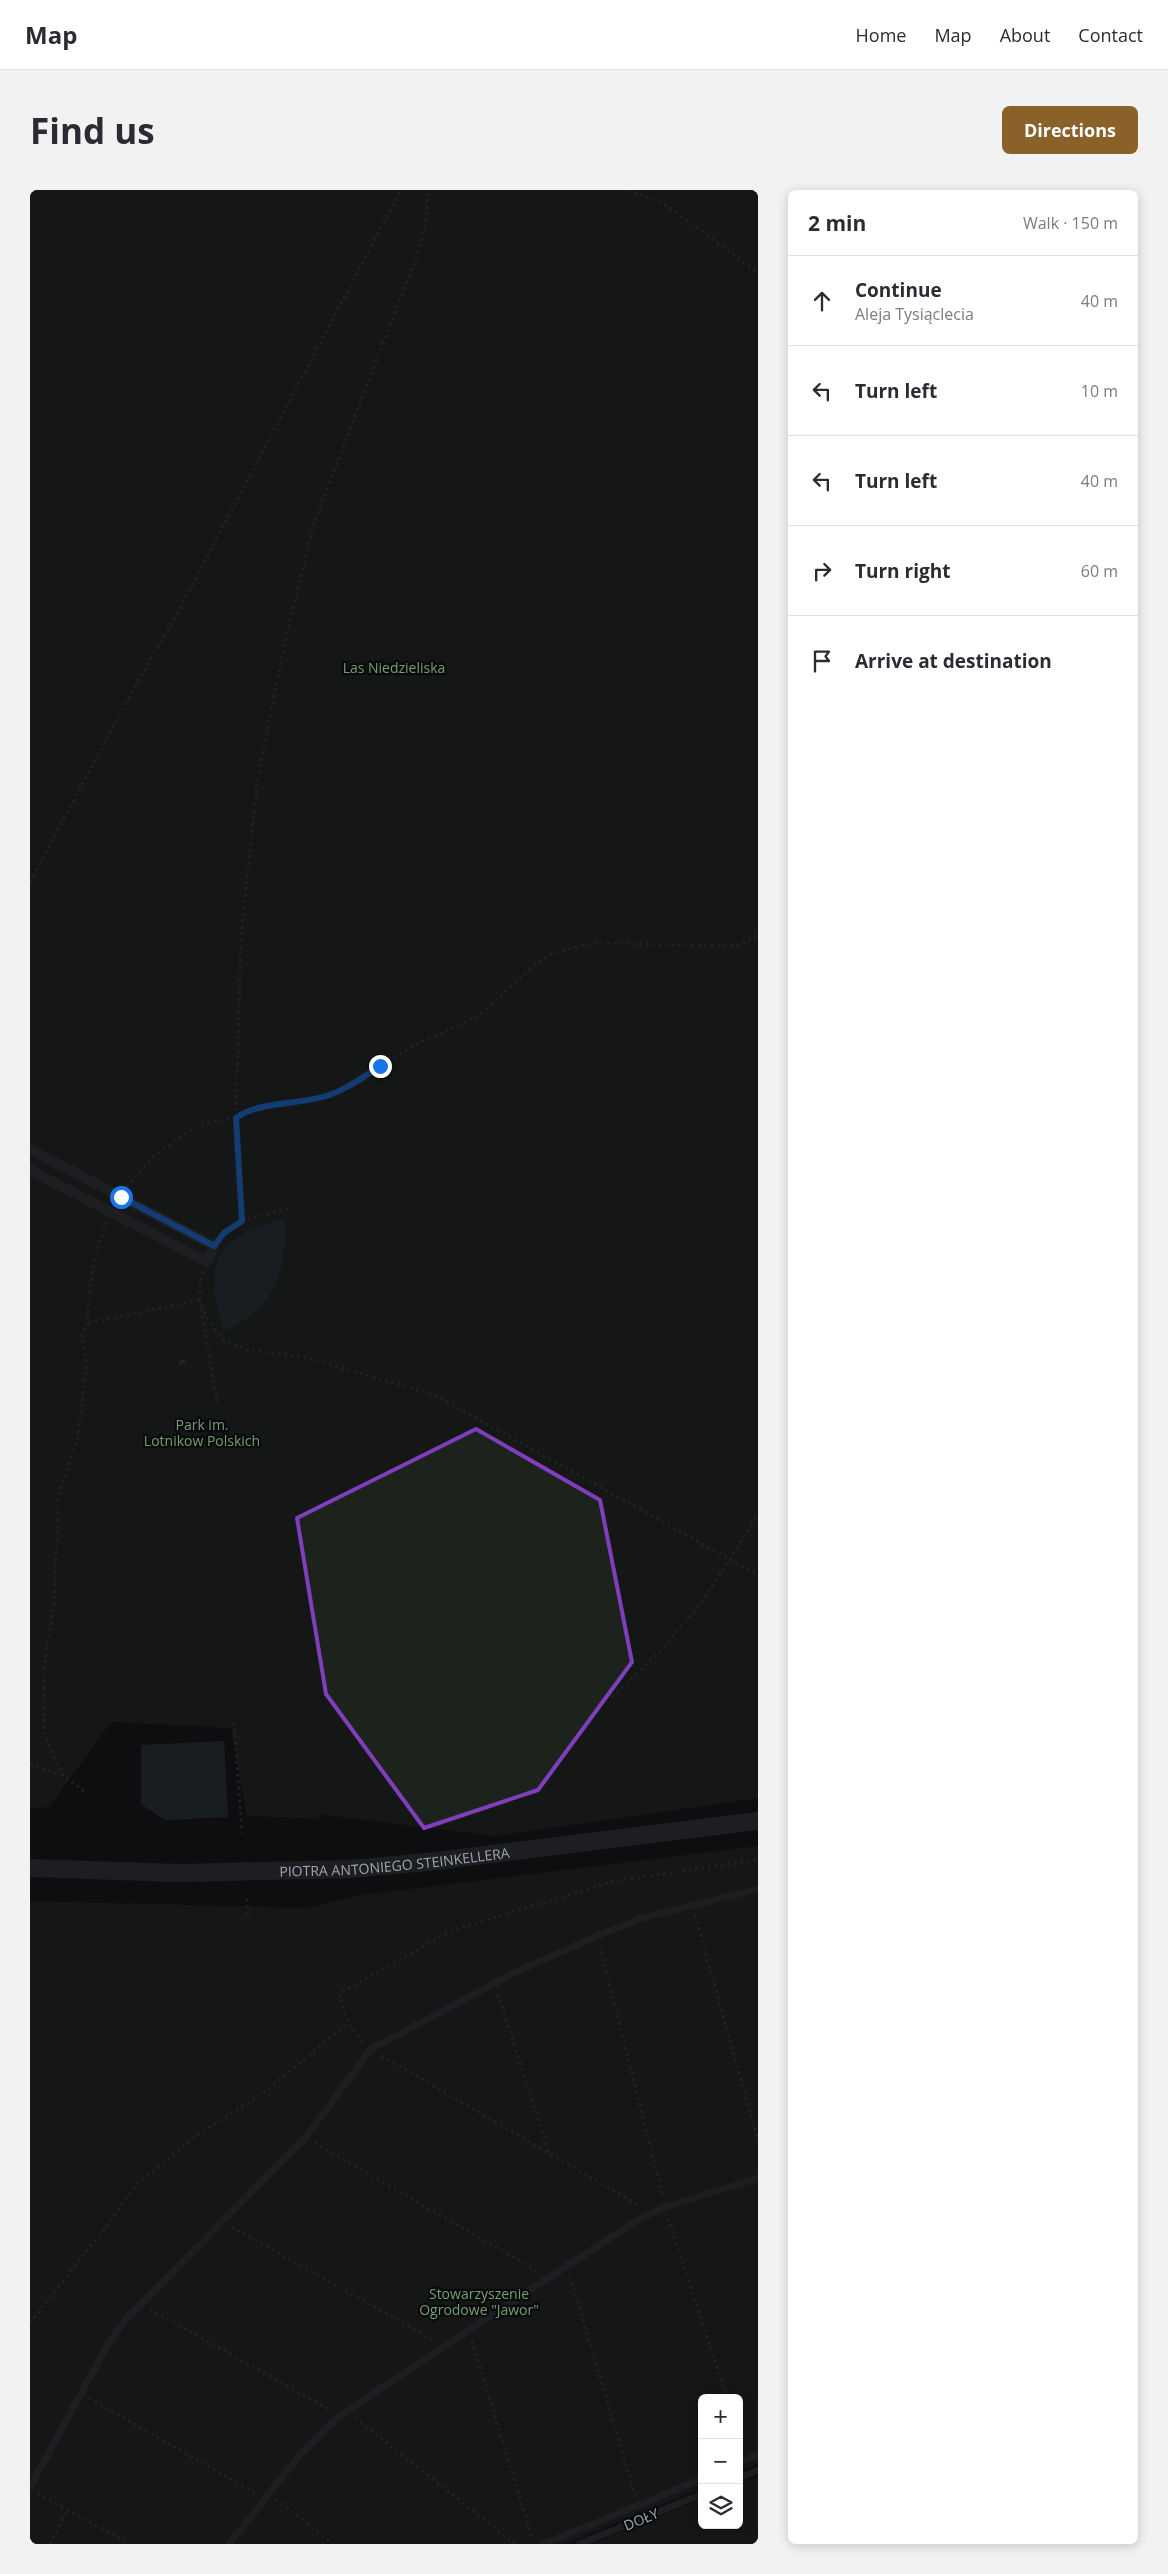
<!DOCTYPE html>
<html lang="en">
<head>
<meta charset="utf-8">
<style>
	:root { --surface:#fff; --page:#f2f2f3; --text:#2b2b33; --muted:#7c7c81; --line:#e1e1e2; --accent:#8a6128 }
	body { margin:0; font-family:"Open Sans",sans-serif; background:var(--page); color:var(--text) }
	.controls { position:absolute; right:15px; bottom:15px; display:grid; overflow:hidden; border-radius:8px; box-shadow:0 2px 12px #0003 }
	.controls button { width:45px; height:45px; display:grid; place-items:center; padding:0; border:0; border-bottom:1px solid var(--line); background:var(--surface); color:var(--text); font:25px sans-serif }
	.stop { position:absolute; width:15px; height:15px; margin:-11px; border:4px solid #1a73e8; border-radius:50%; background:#fff }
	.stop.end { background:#1a73e8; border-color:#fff; box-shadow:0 1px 5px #0008 }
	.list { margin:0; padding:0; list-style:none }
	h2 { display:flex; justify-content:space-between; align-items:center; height:65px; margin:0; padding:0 20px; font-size:21px }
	h2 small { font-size:16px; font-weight:400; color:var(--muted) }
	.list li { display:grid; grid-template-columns:32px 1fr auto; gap:15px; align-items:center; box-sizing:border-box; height:90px; padding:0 20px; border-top:1px solid var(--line) }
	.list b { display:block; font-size:19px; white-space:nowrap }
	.list p { margin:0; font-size:16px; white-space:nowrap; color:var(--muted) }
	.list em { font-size:16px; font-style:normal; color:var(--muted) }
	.icon { flex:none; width:28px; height:28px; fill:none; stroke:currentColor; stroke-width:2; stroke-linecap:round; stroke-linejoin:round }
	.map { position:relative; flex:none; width:728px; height:2354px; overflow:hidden; border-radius:8px }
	header { display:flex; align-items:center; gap:30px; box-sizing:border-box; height:70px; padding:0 25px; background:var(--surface); border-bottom:1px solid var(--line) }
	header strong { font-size:24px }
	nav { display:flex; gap:28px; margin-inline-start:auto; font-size:18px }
	.intro { display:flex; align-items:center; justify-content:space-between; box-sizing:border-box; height:120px; padding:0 30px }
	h1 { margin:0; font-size:35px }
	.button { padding:12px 22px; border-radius:8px; background:var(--accent); color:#fff; font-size:18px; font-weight:700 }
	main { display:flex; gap:30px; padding:0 30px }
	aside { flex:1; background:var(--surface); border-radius:8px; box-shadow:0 2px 12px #0003 }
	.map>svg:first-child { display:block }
	.green { fill:#1b231c }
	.water { fill:#252f35 }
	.building { fill:#3b3c41; stroke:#29292d }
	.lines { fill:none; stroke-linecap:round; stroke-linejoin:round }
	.path { stroke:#36383d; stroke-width:3; stroke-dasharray:2.5 4; stroke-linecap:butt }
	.service { stroke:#303136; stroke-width:7 }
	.pedestrian { stroke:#303136; stroke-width:10 }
	.tertiary { stroke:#303136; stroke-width:18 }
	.route { stroke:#1a73e8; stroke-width:6 }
	.marked { fill:none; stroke:#803ebd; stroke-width:4; stroke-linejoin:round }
	.labels { text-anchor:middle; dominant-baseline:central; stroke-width:4.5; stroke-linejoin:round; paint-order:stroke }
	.park-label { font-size:14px; fill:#759f75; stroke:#0a0a0c }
	.street-label { font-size:14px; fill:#9fa6b3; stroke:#0a0a0c }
</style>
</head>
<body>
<header>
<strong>Map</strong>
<nav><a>Home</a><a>Map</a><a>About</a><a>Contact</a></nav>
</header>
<div class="intro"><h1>Find us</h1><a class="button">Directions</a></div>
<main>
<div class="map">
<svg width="728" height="2354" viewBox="0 0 728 2354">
	<rect width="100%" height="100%" fill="#0f0f11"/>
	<g class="green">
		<path d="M0,0H728V1608L465,1646L287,1624L289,1629L217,1626L201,1538L81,1532L19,1617L0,1618Z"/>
		<path d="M728,1656V2274L709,2282V2208H672V2298L535,2354H0V1711L278,1718L332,1705Z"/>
		<path d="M728,2286V2354H562L672,2309V2335H709V2293Z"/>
	</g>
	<g class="water">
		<path d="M254,1029C258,1081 244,1119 194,1141C173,1072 182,1048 254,1029Z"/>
		<path d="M194,1551L198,1627L135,1630L111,1614V1555Z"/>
	</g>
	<path class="building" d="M154,1168L156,1172L150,1176L148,1172Z"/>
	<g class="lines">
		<g class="path">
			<path d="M598,0L636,15L728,83"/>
			<path d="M0,692L104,498L146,426L371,0"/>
			<path d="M97,997L123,967L153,944L178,933L206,928L217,920L266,914L297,906L320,895L381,857L449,825L505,775L523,763L564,753L706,756L728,745"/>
			<path d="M212,1031L206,928L211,748L227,593L252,466L284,333L390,58L397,26V0"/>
			<path d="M77,1032C63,1065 58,1098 58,1133L170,1110L187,1213"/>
			<path d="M191,1047L212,1031L258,1018"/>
			<path d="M170,1110V1092L173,1082"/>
			<path d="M172,1116L179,1132L192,1149L217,1160L274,1167L405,1205L728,1385"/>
			<path d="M582,1507L632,1459L672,1412L728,1325"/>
			<path d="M204,1532L212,1643"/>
			<path d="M0,1574L34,1586L55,1602"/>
			<path d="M34,1586L23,1566L14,1540L15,1470L24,1413L29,1304L47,1250L57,1176L52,1145L58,1133"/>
			<path d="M217,1709L218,1725"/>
			<path d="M665,1725L728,1951"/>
			<path d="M570,1756L633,2007"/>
			<path d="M468,1804L519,1963"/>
			<path d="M333,1852L318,1833L309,1804L423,1740L585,1691L728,1670"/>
			<path d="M352,1866L610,2016"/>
			<path d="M285,1953L509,2082"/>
			<path d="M638,2028L697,2208"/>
			<path d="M202,2037L403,2150"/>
			<path d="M540,2086L605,2305"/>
			<path d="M120,2119L302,2221"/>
			<path d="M0,2133L74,2039L105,1996L166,1946L231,1905L318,1833"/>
			<path d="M442,2151L503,2351"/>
			<path d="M59,2208L225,2303"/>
			<path d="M325,2228L485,2354"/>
			<path d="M709,2247L713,2260"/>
			<path d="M8,2304L100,2354"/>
			<path d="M246,2309L303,2354"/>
			<path d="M20,2354L37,2321"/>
		</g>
		<g class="service">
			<path d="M709,2273L728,2265"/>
			<path d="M709,2288L728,2280"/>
			<path d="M0,2297L78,2154L95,2130L275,1948L341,1859L486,1782L567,1746L612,1728L728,1699"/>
			<path d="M199,2354L269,2266L299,2235L333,2210L604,2032L635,2017L728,1988"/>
			<path d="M514,2354L672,2289"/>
			<path d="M550,2354L672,2304"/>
		</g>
		<path class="pedestrian" d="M0,959L184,1056L177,1072L0,980"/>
		<path class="tertiary" id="s1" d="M0,1678L147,1683L320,1679L397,1672L728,1631"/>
	</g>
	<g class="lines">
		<path class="route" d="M91,1007L184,1056L194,1043L212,1031L206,928C230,911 267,915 296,906C316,900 333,887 350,876"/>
	</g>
	<path d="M0 0H728V2354H0ZM446,1239L570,1310L602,1472L508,1600L394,1638L296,1504L267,1328Z" fill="#0f0f11" fill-opacity=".55" fill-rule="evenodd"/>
	<path class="marked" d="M446,1239L570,1310L602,1472L508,1600L394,1638L296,1504L267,1328Z"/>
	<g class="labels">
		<g class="park-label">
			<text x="364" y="477">Las Niedzieliska</text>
			<text x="172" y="1234">Park im.<tspan x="172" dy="16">Lotnikow Polskich</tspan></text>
			<text x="449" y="2103">Stowarzyszenie<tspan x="449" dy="16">Ogrodowe "Jawor"</tspan></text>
		</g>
		<g class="street-label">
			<text stroke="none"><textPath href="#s1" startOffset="365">PIOTRA ANTONIEGO STEINKELLERA</textPath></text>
			<text transform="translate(611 2329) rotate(-22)">DOŁY</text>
		</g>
	</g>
</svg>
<div class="controls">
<button>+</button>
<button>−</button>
<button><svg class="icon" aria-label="layers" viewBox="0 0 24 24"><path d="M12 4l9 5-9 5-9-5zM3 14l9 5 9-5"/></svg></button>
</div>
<div class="stop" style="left:91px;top:1007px"></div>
<div class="stop end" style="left:350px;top:876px"></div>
</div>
<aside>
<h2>2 min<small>Walk · 150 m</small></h2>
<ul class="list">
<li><svg class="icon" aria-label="ahead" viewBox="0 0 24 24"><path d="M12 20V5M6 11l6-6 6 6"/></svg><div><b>Continue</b><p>Aleja Tysiąclecia</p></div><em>40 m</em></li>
<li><svg class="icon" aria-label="left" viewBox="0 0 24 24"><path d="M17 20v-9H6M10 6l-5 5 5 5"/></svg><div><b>Turn left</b></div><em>10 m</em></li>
<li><svg class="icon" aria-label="left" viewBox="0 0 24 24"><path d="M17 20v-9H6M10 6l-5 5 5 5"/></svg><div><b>Turn left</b></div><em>40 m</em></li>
<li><svg class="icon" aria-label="right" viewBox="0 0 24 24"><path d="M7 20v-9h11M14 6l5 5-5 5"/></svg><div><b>Turn right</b></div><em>60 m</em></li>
<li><svg class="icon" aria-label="arrive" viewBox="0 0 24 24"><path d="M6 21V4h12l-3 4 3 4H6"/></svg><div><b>Arrive at destination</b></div></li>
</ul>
</aside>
</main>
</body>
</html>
